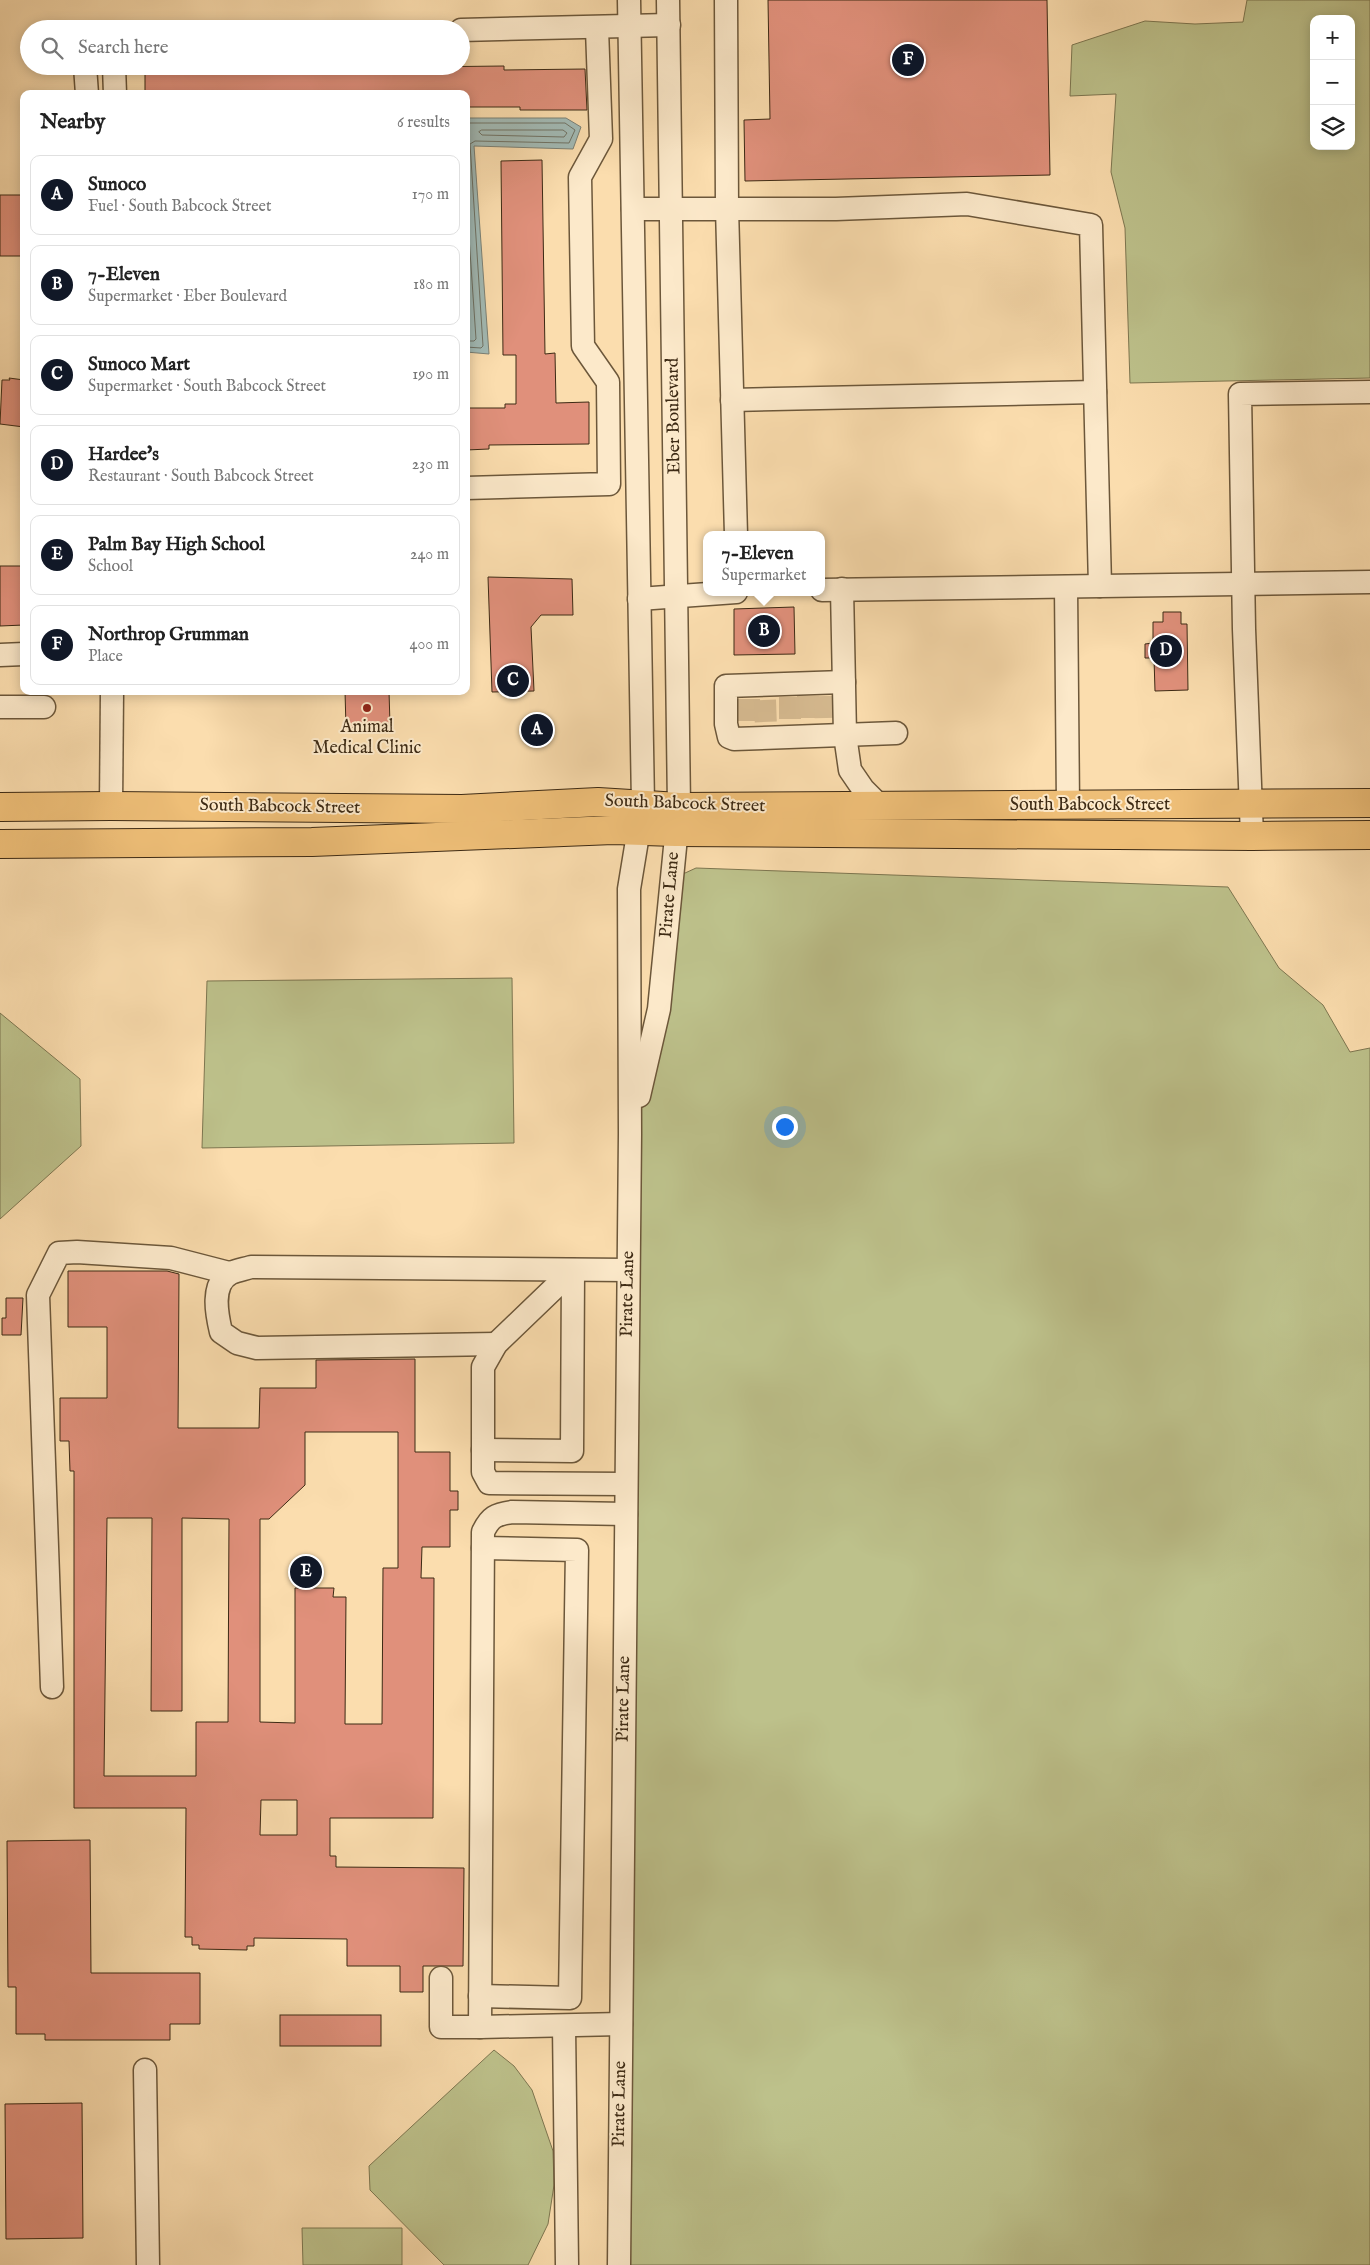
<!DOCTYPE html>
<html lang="en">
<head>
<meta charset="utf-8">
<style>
	:root { --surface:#fff; --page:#f2f2f2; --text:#222; --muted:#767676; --line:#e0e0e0; --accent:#111827 }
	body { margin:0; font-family:"IM FELL English",serif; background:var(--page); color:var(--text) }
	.controls { position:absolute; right:15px; top:15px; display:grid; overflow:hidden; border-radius:10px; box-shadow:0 2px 12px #0003 }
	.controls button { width:45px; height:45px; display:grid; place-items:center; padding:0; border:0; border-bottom:1px solid var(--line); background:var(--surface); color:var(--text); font:25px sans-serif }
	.you { position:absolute; left:784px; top:1126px; width:18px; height:18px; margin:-12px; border:4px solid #fff; border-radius:50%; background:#1a73e8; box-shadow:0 0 0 8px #1a73e833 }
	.badge { display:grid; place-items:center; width:32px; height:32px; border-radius:50%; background:var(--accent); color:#fff; font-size:16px; font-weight:700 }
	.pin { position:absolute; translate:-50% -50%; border:2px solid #fff; box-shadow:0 1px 5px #0006 }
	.popup { position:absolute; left:703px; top:531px; width:122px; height:65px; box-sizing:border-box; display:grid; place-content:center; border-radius:10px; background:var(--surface); filter:drop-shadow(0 1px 4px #0005); font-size:16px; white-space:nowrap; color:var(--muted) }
	.popup b { font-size:19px; color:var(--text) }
	.popup::after { content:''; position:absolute; left:50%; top:100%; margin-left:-10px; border:10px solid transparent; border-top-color:var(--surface) }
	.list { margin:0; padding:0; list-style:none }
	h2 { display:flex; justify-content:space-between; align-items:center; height:65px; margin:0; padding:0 20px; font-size:21px }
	h2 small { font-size:16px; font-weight:400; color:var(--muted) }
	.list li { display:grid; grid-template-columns:32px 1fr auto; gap:15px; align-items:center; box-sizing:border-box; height:80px; margin:0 10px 10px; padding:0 10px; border:1px solid var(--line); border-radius:10px }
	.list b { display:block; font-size:19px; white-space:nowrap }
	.list p { margin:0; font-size:16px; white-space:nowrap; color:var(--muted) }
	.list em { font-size:16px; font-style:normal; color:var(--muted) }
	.icon { flex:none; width:28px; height:28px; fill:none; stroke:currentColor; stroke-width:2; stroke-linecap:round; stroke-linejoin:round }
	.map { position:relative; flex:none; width:1370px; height:2265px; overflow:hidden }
	.search { position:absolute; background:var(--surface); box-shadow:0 2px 12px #0003; left:20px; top:20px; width:450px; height:55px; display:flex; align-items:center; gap:12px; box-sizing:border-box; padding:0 18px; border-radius:28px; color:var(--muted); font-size:19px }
	.panel { position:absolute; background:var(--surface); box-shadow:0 2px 12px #0003; left:20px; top:90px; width:450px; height:605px; border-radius:10px }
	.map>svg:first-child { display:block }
	.green { fill:#bdc18b; stroke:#7d7650; fill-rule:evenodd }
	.water { fill:#a2bab5; stroke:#7a8075 }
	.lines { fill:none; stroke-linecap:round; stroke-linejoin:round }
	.shore { stroke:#707264; stroke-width:1 }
	.building { fill:#e0907b; stroke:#3d2a14; fill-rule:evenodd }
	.minor-tunnel { stroke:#d5b98f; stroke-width:22; stroke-dasharray:22 11; stroke-linecap:butt }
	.minor-casing { stroke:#6c573a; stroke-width:25 }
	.major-casing { stroke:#3d2a14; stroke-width:30 }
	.minor { stroke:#fce9ca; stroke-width:22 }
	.major { stroke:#eebe77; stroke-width:28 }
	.poi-dot { fill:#8f2418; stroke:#fce9ca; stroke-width:2 }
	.labels { text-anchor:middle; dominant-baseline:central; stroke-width:4; stroke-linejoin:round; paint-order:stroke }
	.street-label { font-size:18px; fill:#3d2a14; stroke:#fce9ca }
	.poi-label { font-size:18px; fill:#3d2a14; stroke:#fce9ca }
</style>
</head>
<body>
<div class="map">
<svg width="1370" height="2265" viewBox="0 0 1370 2265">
	<rect width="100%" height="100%" fill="#fbddae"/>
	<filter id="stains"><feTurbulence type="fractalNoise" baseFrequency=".004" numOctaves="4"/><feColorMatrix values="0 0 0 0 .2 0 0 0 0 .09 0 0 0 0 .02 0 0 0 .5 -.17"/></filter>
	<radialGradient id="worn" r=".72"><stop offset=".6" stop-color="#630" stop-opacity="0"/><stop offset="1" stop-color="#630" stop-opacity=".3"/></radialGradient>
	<g class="green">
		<path d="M1247,0H1370V378L1130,383L1125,228L1111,172L1116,94L1070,96L1072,45L1145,21L1195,24L1243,22ZM1314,19H1351V146H1314Z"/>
		<path d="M696,868L1228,887L1279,968L1323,1005L1350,1052L1370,1048V2265H619L630,1134L672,879Z"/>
		<path d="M512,978L514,1143L202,1148L207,981Z"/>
		<path d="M0,1013L80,1079L81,1146L0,1219Z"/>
		<path d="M494,2050L514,2066L532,2090L553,2151L554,2185L548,2224L528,2265H444L370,2190L369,2166Z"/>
		<path d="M302,2228H402V2265H303Z"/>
	</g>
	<path class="water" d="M566,118L581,127L573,149L474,146L489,354L466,352V118Z"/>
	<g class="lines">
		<g class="shore">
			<path d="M466,123H565L575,130L569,143L475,141L470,144L483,346L481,348L466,347"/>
			<path d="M482,130H563L567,133L564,137L482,135L479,132Z"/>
			<path d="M466,193L476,339L474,341H466"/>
		</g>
	</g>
	<g class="building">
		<path d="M768,0H1047L1050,175L745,181L744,120L770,119Z"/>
		<path d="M504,66V70L585,69L587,110H520V107H466V94H145V74L228,73V69H317V73H415V67Z"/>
		<path d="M542,160L545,354L555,353L556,403L589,402V444L489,445V449L466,450V408H505V404H516V355H503L501,161Z"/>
		<rect x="0" y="195" width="24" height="61"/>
		<path d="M9,378L24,380V427L0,424L2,380H10Z"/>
		<path d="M0,566H24V625L0,626Z"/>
		<path d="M488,577L572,579L573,615H541L531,627L534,691L492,692Z"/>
		<path d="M794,607L795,654L734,655V609Z"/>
		<path d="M1163,612H1181V624H1187L1188,690L1155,691L1154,658H1145V644L1153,643V622H1163Z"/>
		<path d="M345,691H389L390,725L346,728Z"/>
		<path d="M68,1271H167L179,1274L178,1428H259L260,1388H316V1360L415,1359V1452H450V1491H458V1510H450V1547H422L421,1578H434L433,1818H330V1856H336V1867L464,1868L463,1966H423V1992H400V1966H347V1939L254,1938V1946H247V1950L199,1949V1945H192V1937H185L186,1808H74V1471H70L69,1441H60V1398H107V1327H68ZM305,1432H398V1568H383L382,1724H345L346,1597H333L334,1588H295V1723L260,1722V1519H269L305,1485ZM107,1518H152L151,1711H182V1518L229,1519L228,1722H196V1776H104ZM261,1800H297V1835H260Z"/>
		<path d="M6,1298H23L21,1335H2V1318H6Z"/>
		<path d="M90,1840L91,1973H200V2024H170V2040H45V2034H16V1987H8L7,1841Z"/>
		<rect x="280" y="2015" width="101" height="31"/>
		<path d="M82,2103L83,2238L6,2239L5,2104Z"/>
	</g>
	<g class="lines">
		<g class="minor-tunnel">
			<path d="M808,696V727"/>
			<path d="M825,696L826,727"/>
			<path d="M790,697V728"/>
			<path d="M749,699V727"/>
			<path d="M765,700L766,728"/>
		</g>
		<g class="minor-casing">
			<g id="minor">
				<path d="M726,0L727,208L736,535"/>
				<path d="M461,30L669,25"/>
				<path d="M85,66L87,94"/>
				<path d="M114,66L115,94"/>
				<path d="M633,209H836L967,204L1091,225L1100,586"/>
				<path d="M732,400L1095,392"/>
				<path d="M466,488L609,484L608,382L583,346L580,177L601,139L597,29"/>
				<path d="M1066,587L1068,806"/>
				<path d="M842,589L845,735L850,770L863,789L880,806"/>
				<path d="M822,590L1370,582"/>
				<path d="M639,599L736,592"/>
				<path d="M0,655L24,654"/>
				<path d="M844,682L726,686V724L729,737L734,739L896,733"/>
				<path d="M0,707H44"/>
				<path d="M111,806L112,691"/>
				<path d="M1252,836L1244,629L1240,394L1370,392"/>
				<path d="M639,1096L659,1009L679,807L668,0"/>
				<path d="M573,1270L496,1344L483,1367V1472L489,1483L626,1484"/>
				<path d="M496,1344L257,1348L237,1343L221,1332C217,1315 210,1283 231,1273C237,1270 245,1269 251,1267L628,1270"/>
				<path d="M483,1450L572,1451L573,1270"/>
				<path d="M52,1687L38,1295L59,1253L77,1252L171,1258L229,1273"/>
				<path d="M441,1978V2027H480"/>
				<path d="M480,1996L570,1998L577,1550L483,1548"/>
				<path d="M621,2024L480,2027L483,1532C490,1517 496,1514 512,1512L626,1514"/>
				<path d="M564,2026L567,2265"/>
				<path d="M145,2070L148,2265"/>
				<path d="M619,2265L630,1134L629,889L643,804L629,0"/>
			</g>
		</g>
		<g class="major-casing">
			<g id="major">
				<path d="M0,807L111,806L462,809L598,802L679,807L1370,803"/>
				<path d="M0,844L312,842L613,830L675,832L1252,836L1370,835"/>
			</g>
		</g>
		<use href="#minor" class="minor"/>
		<use href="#major" class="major"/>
	</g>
	<circle class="poi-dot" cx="367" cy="708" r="5"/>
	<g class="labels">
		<g class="street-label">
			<text transform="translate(674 416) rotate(-91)">Eber Boulevard</text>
			<text transform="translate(685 804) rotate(2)">South Babcock Street</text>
			<text x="1090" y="805">South Babcock Street</text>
			<text transform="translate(280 807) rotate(1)">South Babcock Street</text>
			<text transform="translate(670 895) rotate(-85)">Pirate Lane</text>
			<text transform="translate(628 1294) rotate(-89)">Pirate Lane</text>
			<text transform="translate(624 1699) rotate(-89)">Pirate Lane</text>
			<text transform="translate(620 2104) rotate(-89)">Pirate Lane</text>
		</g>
		<g class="poi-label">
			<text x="367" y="727">Animal<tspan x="367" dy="21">Medical Clinic</tspan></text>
		</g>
	</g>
	<rect width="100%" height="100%" filter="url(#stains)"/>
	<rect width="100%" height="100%" fill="url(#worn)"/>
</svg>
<div class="controls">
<button>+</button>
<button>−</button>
<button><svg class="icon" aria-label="layers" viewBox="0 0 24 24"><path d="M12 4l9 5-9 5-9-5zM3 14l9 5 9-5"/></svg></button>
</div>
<div class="you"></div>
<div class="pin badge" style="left:537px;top:730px">A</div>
<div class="pin badge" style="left:764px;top:631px">B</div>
<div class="popup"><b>7-Eleven</b>Supermarket</div>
<div class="pin badge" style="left:513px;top:681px">C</div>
<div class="pin badge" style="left:1166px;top:651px">D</div>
<div class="pin badge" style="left:306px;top:1572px">E</div>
<div class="pin badge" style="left:908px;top:60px">F</div>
<div class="search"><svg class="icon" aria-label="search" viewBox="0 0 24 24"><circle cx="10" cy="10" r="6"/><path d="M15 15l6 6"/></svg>Search here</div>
<section class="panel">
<h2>Nearby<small>6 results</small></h2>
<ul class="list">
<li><span class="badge">A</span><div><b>Sunoco</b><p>Fuel · South Babcock Street</p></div><em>170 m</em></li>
<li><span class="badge">B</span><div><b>7-Eleven</b><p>Supermarket · Eber Boulevard</p></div><em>180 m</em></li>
<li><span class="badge">C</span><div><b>Sunoco Mart</b><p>Supermarket · South Babcock Street</p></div><em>190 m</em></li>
<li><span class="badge">D</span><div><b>Hardee's</b><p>Restaurant · South Babcock Street</p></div><em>230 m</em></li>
<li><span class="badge">E</span><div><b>Palm Bay High School</b><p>School</p></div><em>240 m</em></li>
<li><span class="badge">F</span><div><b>Northrop Grumman</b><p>Place</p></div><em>400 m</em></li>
</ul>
</section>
</div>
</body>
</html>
